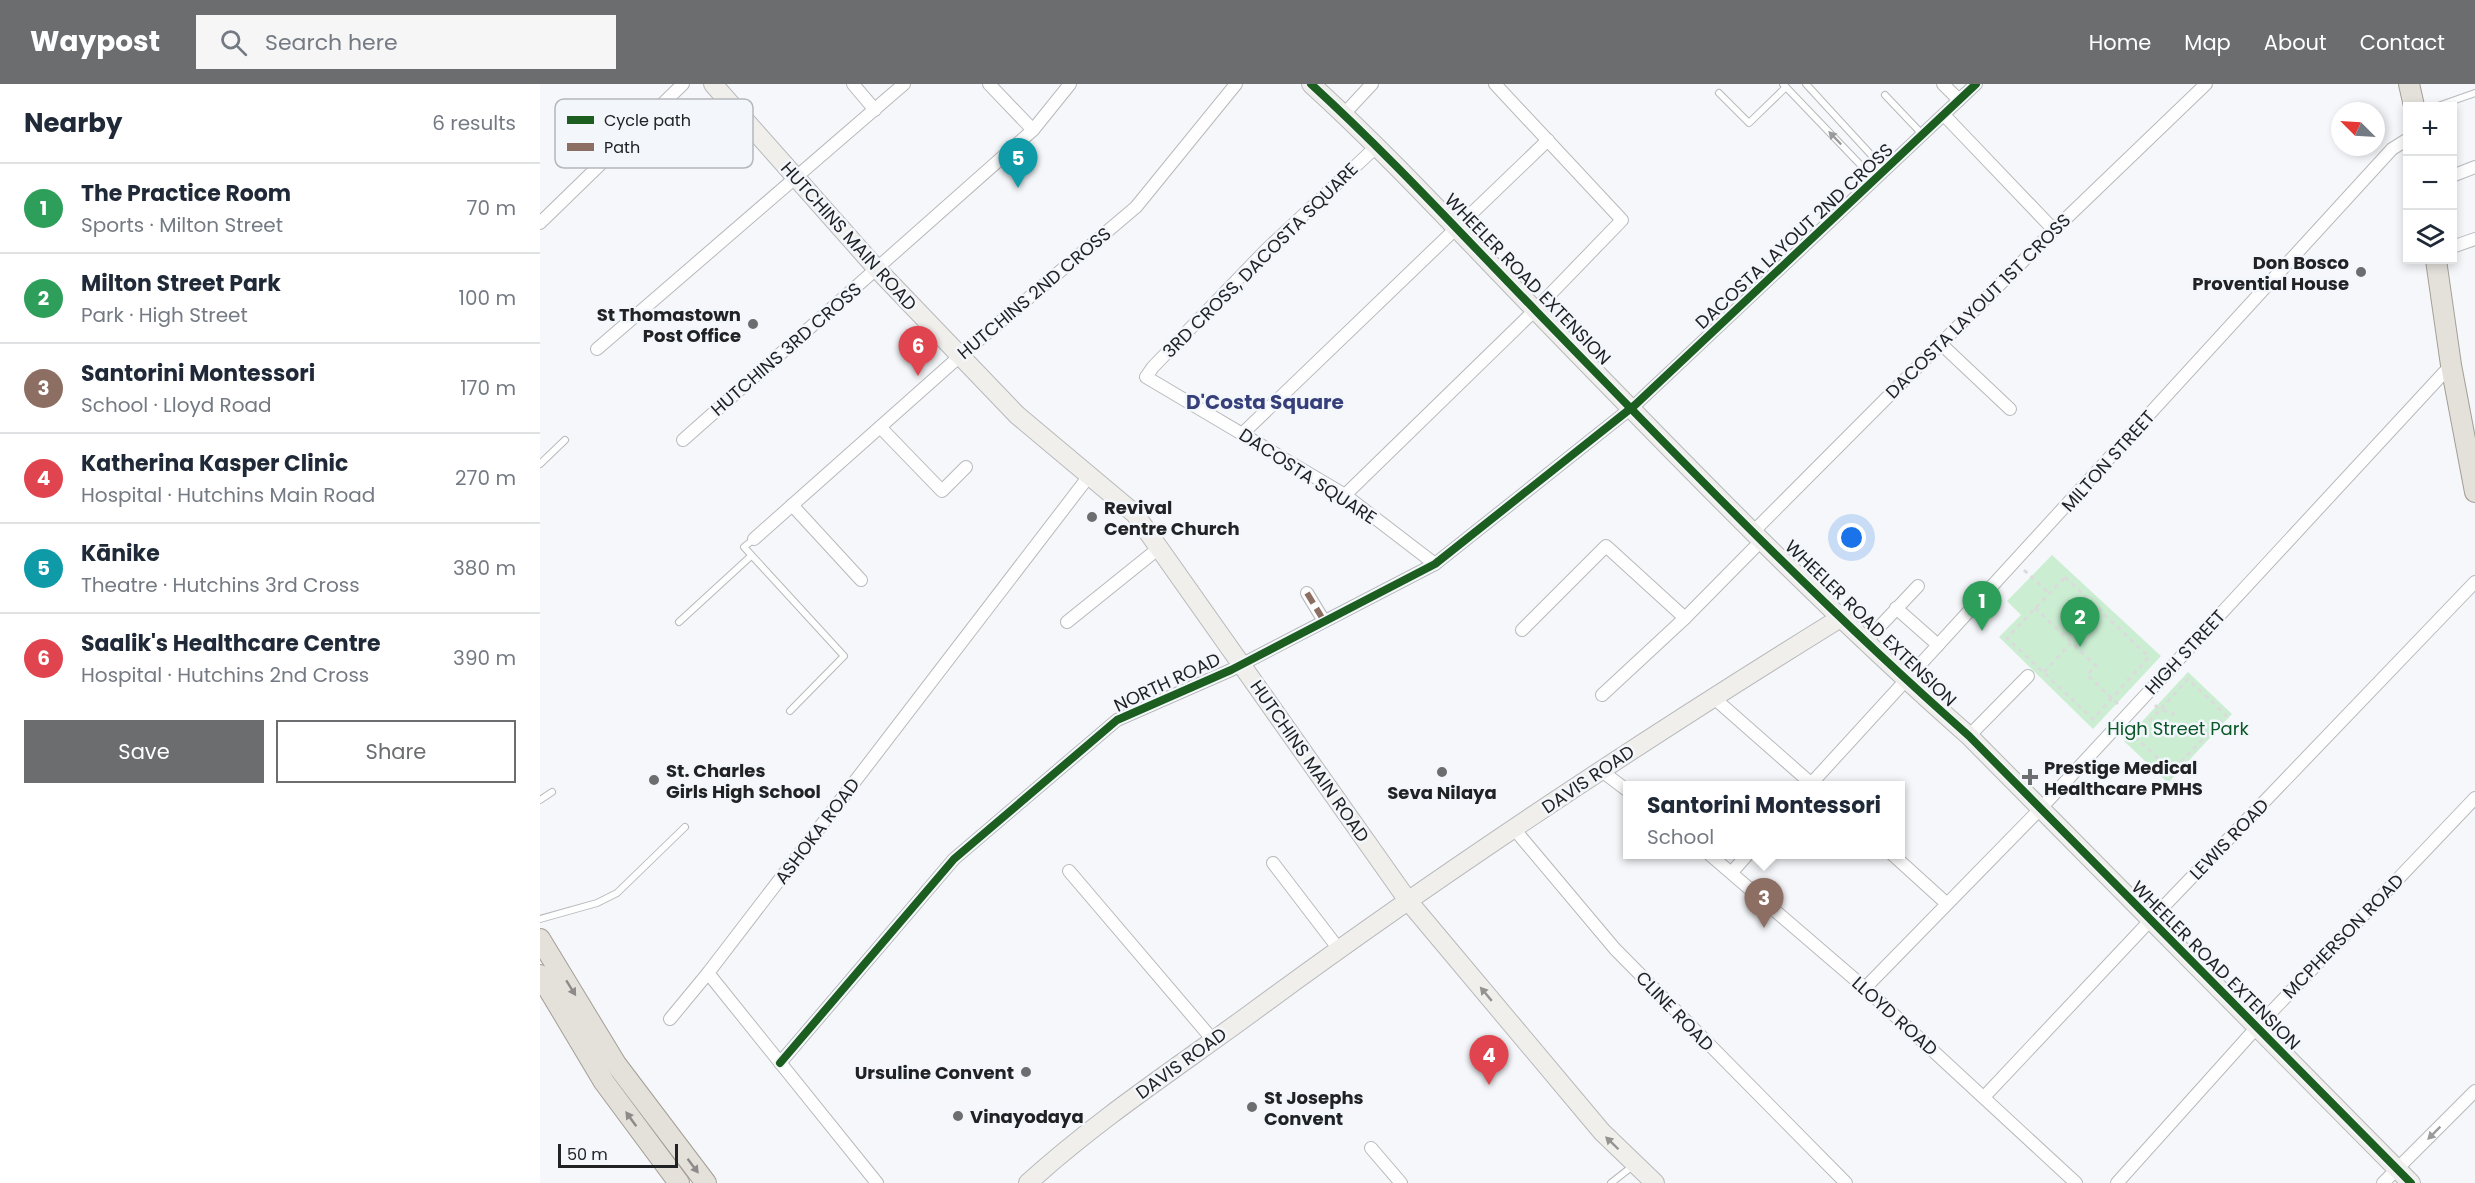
<!DOCTYPE html>
<html lang="en">
<head>
<meta charset="utf-8">
<style>
	:root { --surface:#fff; --page:#f6f6f7; --text:#1f2937; --muted:#747a83; --line:#e0e1e3; --accent:#6b6d6f }
	body { margin:0; font-family:Poppins,sans-serif; background:var(--page); color:var(--text) }
	.controls { position:absolute; right:18px; top:18px; display:grid; overflow:hidden; border-radius:0px; box-shadow:0 3px 9px #0003 }
	.controls button { width:54px; height:54px; display:grid; place-items:center; padding:0; border:0; border-bottom:2px solid var(--line); background:var(--surface); color:var(--text); font:30px sans-serif }
	.compass { position:absolute; left:1791px; top:18px; width:54px; height:54px; border-radius:50%; background:var(--surface); box-shadow:0 3px 9px #0003; rotate:294deg }
	.scale { position:absolute; left:18px; bottom:15px; width:120px; box-sizing:border-box; padding-left:6px; border:3px solid #212224; border-top:0; font-size:16px; line-height:21px; white-space:nowrap; color:#212224; -webkit-text-stroke:4px #f3f7fc; paint-order:stroke }
	.you { position:absolute; left:1312px; top:454px; width:21px; height:21px; margin:-15px; border:4px solid #fff; border-radius:50%; background:#1a73e8; box-shadow:0 0 0 9px #1a73e833 }
	.badge { display:grid; place-items:center; width:39px; height:39px; border-radius:50%; background:var(--accent); color:#fff; font-size:20px; font-weight:700 }
	.pin { position:absolute; translate:-50% -50px; filter:drop-shadow(0 2px 3px #0008) }
	.pin::after { content:''; position:absolute; top:32px; width:21px; height:18px; background:inherit; clip-path:polygon(0 0,100% 0,50% 100%) }
	.popup { position:absolute; left:1083px; top:697px; width:282px; height:78px; box-sizing:border-box; display:grid; place-content:center; border-radius:0px; background:var(--surface); filter:drop-shadow(0 2px 4px #0005); font-size:20px; white-space:nowrap; color:var(--muted) }
	.popup b { font-size:22px; color:var(--text) }
	.popup::after { content:''; position:absolute; left:50%; top:100%; margin-left:-12px; border:12px solid transparent; border-top-color:var(--surface) }
	.list { margin:0; padding:0; list-style:none }
	h2 { display:flex; justify-content:space-between; align-items:center; height:78px; margin:0; padding:0 24px; font-size:26px }
	h2 small { font-size:20px; font-weight:400; color:var(--muted) }
	.list li { display:grid; grid-template-columns:39px 1fr auto; gap:18px; align-items:center; box-sizing:border-box; height:90px; padding:0 24px; border-top:2px solid var(--line) }
	.list b { display:block; font-size:22px; white-space:nowrap }
	.list p { margin:0; font-size:20px; white-space:nowrap; color:var(--muted) }
	.list em { font-size:20px; font-style:normal; color:var(--muted) }
	.actions { display:flex; gap:12px; padding:18px 24px }
	.actions a { flex:1; padding:14px 0; border:2px solid var(--accent); border-radius:0px; text-align:center; font-size:21px; color:var(--accent) }
	.actions .main { background:var(--accent); color:#fff }
	.icon { flex:none; width:33px; height:33px; fill:none; stroke:currentColor; stroke-width:2; stroke-linecap:round; stroke-linejoin:round }
	.map { position:relative; flex:none; width:1935px; height:1099px; overflow:hidden }
	header { display:flex; align-items:center; gap:36px; box-sizing:border-box; height:84px; padding:0 30px; background:var(--accent); color:#fff }
	header strong { font-size:28px }
	nav { display:flex; gap:33px; margin-inline-start:auto; font-size:21px }
	.search { width:420px; height:54px; background:var(--page); display:flex; align-items:center; gap:15px; box-sizing:border-box; padding:0 21px; border-radius:0px; color:var(--muted); font-size:22px }
	main { display:flex }
	aside { flex:1; background:var(--surface) }
	.map>svg:first-child { display:block }
	.green { fill:#cbeed3 }
	.lines { fill:none; stroke-linecap:round; stroke-linejoin:round }
	.lane-casing { stroke:#b7b9bb; stroke-width:8 }
	.street-casing { stroke:#b7b9bb; stroke-width:14 }
	.secondary-casing { stroke:#b7b9bb; stroke-width:20 }
	.primary-casing { stroke:#a49e95; stroke-width:22 }
	.path { stroke:#dbdbdb; stroke-width:3; stroke-dasharray:4.5 4.5; stroke-linecap:butt }
	.lane { stroke:#fefefe; stroke-width:6 }
	.street { stroke:#fefefe; stroke-width:12 }
	.secondary { stroke:#f1efec; stroke-width:18 }
	.primary { stroke:#e4e1db; stroke-width:20 }
	.quiet { stroke:#8d6e63; stroke-width:6; stroke-dasharray:12 6; stroke-linecap:butt }
	.cycleway-casing { stroke:#f3f7fc; stroke-width:11 }
	.cycleway { stroke:#1b5e20; stroke-width:8 }
	.oneway { fill:#9b9b9c }
	.oneway2 { fill:#8c8b89 }
	.oneway3 { fill:#939392 }
	.poi-dot { fill:#6b6d6f; stroke:#f3f7fc; stroke-width:2 }
	.labels { text-anchor:middle; dominant-baseline:central; stroke-width:5; stroke-linejoin:round; paint-order:stroke }
	.street-label { font-size:18px; fill:#212224; stroke:#f3f7fc }
	.poi-label { font-size:18px; font-weight:bold; fill:#212224; stroke:#f3f7fc; text-anchor:start }
	.park-label { font-size:18px; fill:#0b5626; stroke:#f3f7fc }
	.neighbourhood-label { font-size:20px; font-weight:bold; fill:#373f7a; stroke:#f3f7fc }
	.key { fill:#f3f7fc; stroke:#b4b7bb; stroke-width:1.5 }
	.key-label { font-size:16px; fill:#212224 }
</style>
</head>
<body>
<header>
<strong>Waypost</strong>
<div class="search"><svg class="icon" aria-label="search" viewBox="0 0 24 24"><circle cx="10" cy="10" r="6"/><path d="M15 15l6 6"/></svg>Search here</div>
<nav><a>Home</a><a>Map</a><a>About</a><a>Contact</a></nav>
</header>
<main>
<aside>
<h2>Nearby<small>6 results</small></h2>
<ul class="list">
<li><span class="badge" style="background:#2e9e5b">1</span><div><b>The Practice Room</b><p>Sports · Milton Street</p></div><em>70 m</em></li>
<li><span class="badge" style="background:#2e9e5b">2</span><div><b>Milton Street Park</b><p>Park · High Street</p></div><em>100 m</em></li>
<li><span class="badge" style="background:#8d6e63">3</span><div><b>Santorini Montessori</b><p>School · Lloyd Road</p></div><em>170 m</em></li>
<li><span class="badge" style="background:#e0444e">4</span><div><b>Katherina Kasper Clinic</b><p>Hospital · Hutchins Main Road</p></div><em>270 m</em></li>
<li><span class="badge" style="background:#0f9aa8">5</span><div><b>Kānike</b><p>Theatre · Hutchins 3rd Cross</p></div><em>380 m</em></li>
<li><span class="badge" style="background:#e0444e">6</span><div><b>Saalik's Healthcare Centre</b><p>Hospital · Hutchins 2nd Cross</p></div><em>390 m</em></li>
</ul>
<div class="actions"><a class="main">Save</a><a>Share</a></div>
</aside>
<div class="map">
<svg width="1935" height="1099" viewBox="0 0 1935 1099">
	<rect width="100%" height="100%" fill="#f5f7fa"/>
	<g class="green">
		<path d="M1512,471L1621,572L1553,645L1459,553L1481,531L1467,517Z"/>
		<path d="M1648,588L1692,630L1628,699L1584,657Z"/>
	</g>
	<g class="lines">
		<g class="lane-casing">
			<g id="lane">
				<path d="M1243,0L1335,96"/>
				<path d="M1266,0L1345,86"/>
				<path d="M1179,9L1209,39L1246,3"/>
				<path d="M1345,11L1383,51"/>
				<path d="M1898,22L1935,9"/>
				<path d="M0,380L25,356"/>
				<path d="M214,455L204,463L304,572L250,627"/>
				<path d="M139,538L211,472"/>
				<path d="M0,716L12,708"/>
				<path d="M0,835L57,819L77,809L145,743"/>
				<path d="M1071,1099L1094,1081"/>
			</g>
		</g>
		<g class="street-casing">
			<g id="street">
				<path d="M313,0L335,26"/>
				<path d="M449,0L493,46"/>
				<path d="M1403,0L1419,16"/>
				<path d="M804,30L832,0"/>
				<path d="M1404,31L1514,146"/>
				<path d="M838,61L726,166L613,283L606,293L805,411L895,480"/>
				<path d="M1912,92L1935,83"/>
				<path d="M0,139L143,0"/>
				<path d="M1912,163L1935,155"/>
				<path d="M1400,259L1470,325"/>
				<path d="M57,265L364,0"/>
				<path d="M340,343L402,407L426,383"/>
				<path d="M702,350L1008,56"/>
				<path d="M143,356L493,46L530,0"/>
				<path d="M805,411L995,226L1082,136L955,0"/>
				<path d="M252,421L321,496"/>
				<path d="M1213,448L1514,146L1666,0"/>
				<path d="M214,455L420,272L596,123L696,0"/>
				<path d="M767,509L784,537"/>
				<path d="M1356,524L1398,561"/>
				<path d="M527,538L619,464"/>
				<path d="M982,546L1066,462L1145,534L1222,456"/>
				<path d="M1326,557L1378,502"/>
				<path d="M1062,611L1145,534"/>
				<path d="M1174,614L1274,702"/>
				<path d="M1429,652L1488,592"/>
				<path d="M1059,685L1088,707"/>
				<path d="M1269,702L1852,65L1868,55"/>
				<path d="M975,746L1075,865L1306,1099"/>
				<path d="M1169,770L1325,904L1536,1099"/>
				<path d="M1352,770L1406,819"/>
				<path d="M733,779L798,864"/>
				<path d="M529,787L673,956"/>
				<path d="M1192,788L1208,770"/>
				<path d="M1325,904L1503,722L1911,281"/>
				<path d="M130,935L168,889"/>
				<path d="M240,979L414,775L577,636L691,586L895,480L1095,321L1436,0"/>
				<path d="M1444,1013L1604,843L1935,498"/>
				<path d="M831,1064L861,1099"/>
				<path d="M337,1099L168,889L549,392"/>
				<path d="M1577,1099L1717,943L1935,714"/>
				<path d="M1843,1099L1935,1007"/>
			</g>
		</g>
		<g class="secondary-casing">
			<g id="secondary">
				<path d="M173,0L337,185L477,331L595,430L869,818L1062,1048L1115,1099"/>
				<path d="M771,0C850,72 922,151 997,228C1137,372 1278,519 1429,652L1871,1099"/>
				<path d="M488,1099C557,1036 635,985 710,930C901,789 1100,658 1302,533"/>
			</g>
		</g>
		<g class="primary-casing">
			<g id="primary">
				<path d="M1869,0L1874,22"/>
				<path d="M1896,176L1911,281L1935,408"/>
				<path d="M0,855L76,980L166,1099"/>
				<path d="M0,891L64,998L139,1099"/>
			</g>
		</g>
		<g class="path">
			<path d="M1484,486L1509,509"/>
			<path d="M1525,493L1609,573L1553,635L1467,554Z"/>
			<path d="M1495,524L1556,582L1547,591L1578,620"/>
			<path d="M1504,588L1531,559"/>
			<path d="M1615,621L1620,626L1594,652L1632,687L1686,631L1648,595L1620,626L1631,628L1636,632"/>
		</g>
		<use href="#lane" class="lane"/>
		<use href="#street" class="street"/>
		<use href="#secondary" class="secondary"/>
		<use href="#primary" class="primary"/>
		<path class="quiet" d="M767,509L784,537"/>
		<g class="cycleway-casing">
			<g id="cycleway">
				<path d="M771,0C850,72 922,151 997,228C1137,372 1278,519 1429,652L1871,1099"/>
				<path d="M240,979L414,775L577,636L691,586L895,480L1095,321L1436,0"/>
			</g>
		</g>
		<use href="#cycleway" class="cycleway"/>
	</g>
	<defs><path id="oneway-solid" d="M-6-.8H1V-3.2L6.5 0L1 3.2V.8H-6Z" transform="scale(1.5)"/></defs>
	<g class="oneway">
		<use href="#oneway-solid" transform="translate(1295 54) rotate(-134)"/>
		<use href="#oneway-solid" transform="translate(1894 1049) rotate(135)"/>
	</g>
	<g class="oneway2">
		<use href="#oneway-solid" transform="translate(31 904) rotate(58)"/>
		<use href="#oneway-solid" transform="translate(91 1035) rotate(-126)"/>
		<use href="#oneway-solid" transform="translate(153 1082) rotate(53)"/>
	</g>
	<g class="oneway3">
		<use href="#oneway-solid" transform="translate(946 910) rotate(-130)"/>
		<use href="#oneway-solid" transform="translate(1072 1059) rotate(-136)"/>
	</g>
	<g class="poi-dot">
		<circle cx="1821" cy="188" r="6"/>
		<circle cx="213" cy="240" r="6"/>
		<circle cx="552" cy="433" r="6"/>
		<circle cx="902" cy="688" r="6"/>
		<path d="M1487 684h6v6h6v6h-6v6h-6v-6h-6v-6h6z"/>
		<circle cx="114" cy="696" r="6"/>
		<circle cx="486" cy="988" r="6"/>
		<circle cx="712" cy="1023" r="6"/>
		<circle cx="418" cy="1032" r="6"/>
	</g>
	<g class="labels">
		<g class="street-label">
			<text transform="translate(309 152) rotate(48)">HUTCHINS MAIN ROAD</text>
			<text transform="translate(1254 152) rotate(-43)">DACOSTA LAYOUT 2ND CROSS</text>
			<text transform="translate(720 176) rotate(-45)">3RD CROSS, DACOSTA SQUARE</text>
			<text transform="translate(988 195) rotate(46)">WHEELER ROAD EXTENSION</text>
			<text transform="translate(494 209) rotate(-40)">HUTCHINS 2ND CROSS</text>
			<text transform="translate(1438 222) rotate(-45)">DACOSTA LAYOUT 1ST CROSS</text>
			<text transform="translate(246 265) rotate(-41)">HUTCHINS 3RD CROSS</text>
			<text transform="translate(1568 377) rotate(-48)">MILTON STREET</text>
			<text transform="translate(768 392) rotate(33)">DACOSTA SQUARE</text>
			<text transform="translate(1331 539) rotate(44)">WHEELER ROAD EXTENSION</text>
			<text transform="translate(1645 568) rotate(-47)">HIGH STREET</text>
			<text transform="translate(627 598) rotate(-25)">NORTH ROAD</text>
			<text transform="translate(770 677) rotate(55)">HUTCHINS MAIN ROAD</text>
			<text transform="translate(1048 695) rotate(-34)">DAVIS ROAD</text>
			<text transform="translate(277 747) rotate(-53)">ASHOKA ROAD</text>
			<text transform="translate(1689 755) rotate(-46)">LEWIS ROAD</text>
			<text transform="translate(1803 852) rotate(-46)">MCPHERSON ROAD</text>
			<text transform="translate(1676 881) rotate(45)">WHEELER ROAD EXTENSION</text>
			<text transform="translate(1135 927) rotate(46)">CLINE ROAD</text>
			<text transform="translate(1355 932) rotate(42)">LLOYD ROAD</text>
			<text transform="translate(641 979) rotate(-36)">DAVIS ROAD</text>
		</g>
		<g class="poi-label">
			<text x="1809" y="178" text-anchor="end">Don Bosco<tspan x="1809" dy="21">Provential House</tspan></text>
			<text x="201" y="230" text-anchor="end">St Thomastown<tspan x="201" dy="21">Post Office</tspan></text>
			<text x="564" y="423">Revival<tspan x="564" dy="21">Centre Church</tspan></text>
			<text x="1504" y="683">Prestige Medical<tspan x="1504" dy="21">Healthcare PMHS</tspan></text>
			<text x="126" y="686">St. Charles<tspan x="126" dy="21">Girls High School</tspan></text>
			<text x="902" y="708" text-anchor="middle">Seva Nilaya</text>
			<text x="474" y="988" text-anchor="end">Ursuline Convent</text>
			<text x="724" y="1013">St Josephs<tspan x="724" dy="21">Convent</tspan></text>
			<text x="430" y="1032">Vinayodaya</text>
		</g>
		<g class="park-label">
			<text x="1638" y="644">High Street Park</text>
		</g>
		<g class="neighbourhood-label">
			<text x="725" y="318">D'Costa Square</text>
		</g>
	</g>
	<rect x="15" y="15" width="198" height="69" rx="9" class="key"/>
	<rect x="27" y="32" width="27" height="8" fill="#1b5e20"/>
	<rect x="27" y="59" width="27" height="8" fill="#8d6e63"/>
	<g class="key-label">
		<text x="64" y="42">Cycle path</text>
		<text x="64" y="69">Path</text>
	</g>
</svg>
<div class="controls">
<button>+</button>
<button>−</button>
<button><svg class="icon" aria-label="layers" viewBox="0 0 24 24"><path d="M12 4l9 5-9 5-9-5zM3 14l9 5 9-5"/></svg></button>
</div>
<svg class="compass" viewBox="-18 -18 36 36"><path d="M0-13l5 13h-10z" fill="#e53935"/><path d="M0 13l5-13h-10z" fill="#747a83"/></svg>
<div class="scale">50 m</div>
<div class="you"></div>
<div class="pin badge" style="left:1442px;top:547px;background:#2e9e5b">1</div>
<div class="pin badge" style="left:1540px;top:563px;background:#2e9e5b">2</div>
<div class="pin badge" style="left:1224px;top:844px;background:#8d6e63">3</div>
<div class="popup"><b>Santorini Montessori</b>School</div>
<div class="pin badge" style="left:949px;top:1001px;background:#e0444e">4</div>
<div class="pin badge" style="left:478px;top:104px;background:#0f9aa8">5</div>
<div class="pin badge" style="left:378px;top:292px;background:#e0444e">6</div>
</div>
</main>
</body>
</html>
